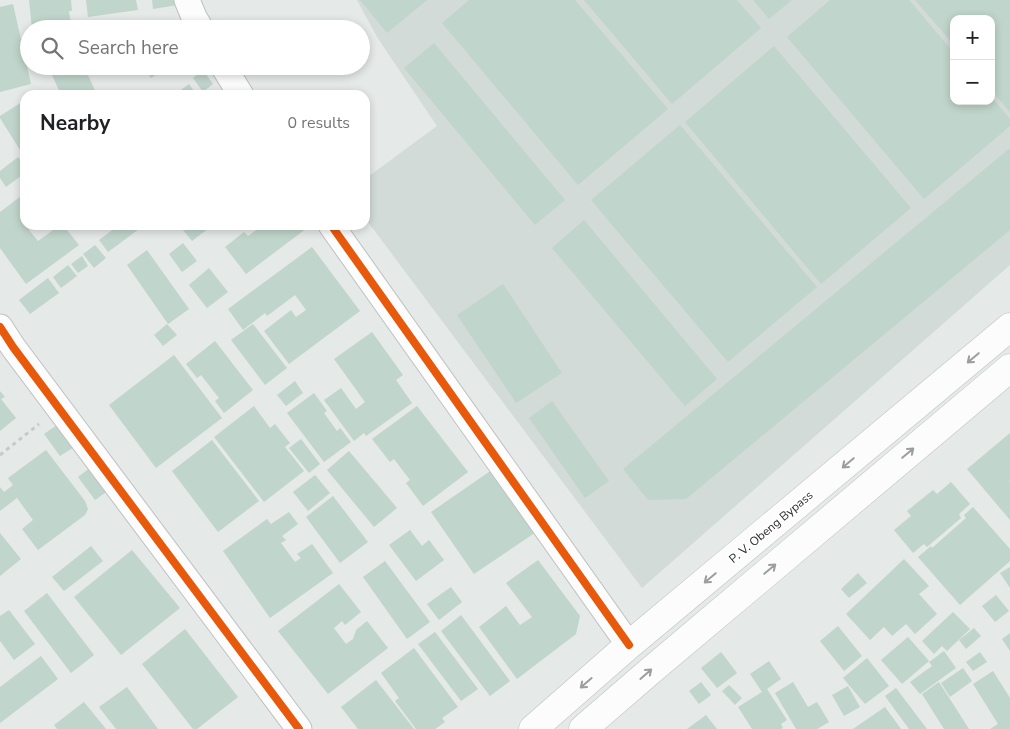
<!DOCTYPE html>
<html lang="en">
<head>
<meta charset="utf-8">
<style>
	:root { --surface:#fff; --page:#f2f2f2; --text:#202124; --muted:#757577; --line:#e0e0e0 }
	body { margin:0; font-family:"Nunito Sans",sans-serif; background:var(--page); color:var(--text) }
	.controls { position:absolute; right:15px; top:15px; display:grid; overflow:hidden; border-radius:10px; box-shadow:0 2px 8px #0003 }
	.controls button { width:45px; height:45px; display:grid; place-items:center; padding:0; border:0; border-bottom:1px solid var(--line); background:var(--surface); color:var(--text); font:25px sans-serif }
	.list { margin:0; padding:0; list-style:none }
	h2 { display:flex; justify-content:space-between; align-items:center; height:65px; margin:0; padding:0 20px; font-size:21px }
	h2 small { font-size:16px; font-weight:400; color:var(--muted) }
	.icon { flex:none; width:28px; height:28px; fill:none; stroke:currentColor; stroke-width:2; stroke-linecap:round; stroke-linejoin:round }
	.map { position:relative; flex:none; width:1010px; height:729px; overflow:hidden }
	.search { position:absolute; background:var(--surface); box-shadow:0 2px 8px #0003; left:20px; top:20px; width:350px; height:55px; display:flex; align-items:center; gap:12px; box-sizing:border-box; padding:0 18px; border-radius:28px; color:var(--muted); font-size:19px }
	.panel { position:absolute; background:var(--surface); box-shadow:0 2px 8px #0003; left:20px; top:90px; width:350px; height:140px; border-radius:15px }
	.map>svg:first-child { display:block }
	.built { fill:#d2dbd7; fill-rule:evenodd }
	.building { fill:#c0d5cb }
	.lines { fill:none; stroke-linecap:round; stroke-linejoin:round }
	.street-casing { stroke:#bec1c0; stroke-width:27 }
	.highway-casing { stroke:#bec1c0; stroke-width:29 }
	.path { stroke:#c8c9c9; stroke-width:3; stroke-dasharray:4 4; stroke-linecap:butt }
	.street { stroke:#fbfcfb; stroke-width:25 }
	.highway { stroke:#fbfcfb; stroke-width:28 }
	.cycleway-casing { stroke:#fff; stroke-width:11 }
	.cycleway { stroke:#e8590c; stroke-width:8 }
	.oneway { stroke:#9c9e9d }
	.labels { text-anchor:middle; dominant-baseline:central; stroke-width:4; stroke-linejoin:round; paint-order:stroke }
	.street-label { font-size:12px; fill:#292b2a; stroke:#fff }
</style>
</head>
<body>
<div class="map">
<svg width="1010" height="729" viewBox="0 0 1010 729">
	<rect width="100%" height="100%" fill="#e5e9e7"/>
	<path class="built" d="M357,0H1010V265L642,588L365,218V179L437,126L377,37ZM954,19H991V101H954Z"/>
	<g class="building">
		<path d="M29,0H71L72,11H69L71,25L32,29Z"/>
		<path d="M86,0H136L138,10L88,17Z"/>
		<path d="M152,0H178V5L153,9Z"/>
		<path d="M360,0H427L387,33Z"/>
		<path d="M469,0H575L668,109L578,185L442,23Z"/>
		<path d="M584,0H737L761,28L672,104Z"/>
		<path d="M753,0H792L769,19Z"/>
		<path d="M830,0H909L954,53V101H991V97L1010,119V126L924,199L787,37Z"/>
		<path d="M915,0H1010V112L991,90V19H954V45Z"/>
		<path d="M13,4L31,84L0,92V7Z"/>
		<path d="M434,43L565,200L535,225L404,68Z"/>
		<path d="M774,46L911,208L821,284L685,122Z"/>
		<path d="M48,66H84L97,95H61Z"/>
		<path d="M143,66H169L151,78Z"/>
		<path d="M203,70L213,84L203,92L193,78Z"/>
		<path d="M189,84L197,95H174Z"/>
		<path d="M25,100V158L0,118V116Z"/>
		<path d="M680,125L817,287L728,362L591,200Z"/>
		<path d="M1010,148V230L686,499L648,500L623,469Z"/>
		<path d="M18,157L25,166V173L6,187L0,178V171Z"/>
		<path d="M25,193V225L38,241L60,225H63L79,245L26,284L0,248V212Z"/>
		<path d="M584,220L717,379L685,406L552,248Z"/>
		<path d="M119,225H137L139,229L108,252L99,240Z"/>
		<path d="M179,225H213L192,241Z"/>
		<path d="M257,225H304L307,228L246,274L225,247L244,232L248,236L259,228Z"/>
		<path d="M183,243L197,261L182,272L169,254Z"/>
		<path d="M95,245L106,258L94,268L83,254Z"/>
		<path d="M312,247L360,311L289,364L264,331L291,310L296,317L306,310L295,295L267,316L265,313L243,330L228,309Z"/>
		<path d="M147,250L189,309L168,324L127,265Z"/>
		<path d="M82,256L88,266L78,273L71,264Z"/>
		<path d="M68,265L77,276L61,288L53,277Z"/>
		<path d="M209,268L228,292L207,308L189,285Z"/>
		<path d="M48,278L59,293L30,314L19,300Z"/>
		<path d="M503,284L562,373L516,403L457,315Z"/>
		<path d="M167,324L177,335L163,346L154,335Z"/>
		<path d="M253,324L287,368L265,385L231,340Z"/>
		<path d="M372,332L403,375L396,380L412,403L366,436L364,433L354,441L324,400L341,388L356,409L365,402L334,359Z"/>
		<path d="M215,341L253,390L224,413L215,401L219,398L201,375L197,378L186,364Z"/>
		<path d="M174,355L222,418L156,468L109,405Z"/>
		<path d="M295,381L303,393L286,406L277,395Z"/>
		<path d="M0,391L5,397L1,399L16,418L0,431Z"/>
		<path d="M314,393L327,411L324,413L337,431L340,428L351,442L324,462L287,413Z"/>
		<path d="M552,401L609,481L585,498L529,418Z"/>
		<path d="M254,406L270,428L275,424L290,443L285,447L304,471L264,502L214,437Z"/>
		<path d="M417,406L468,472L423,506L406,483L410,480L394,459L390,462L372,439Z"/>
		<path d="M60,423L76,446L60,456L44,434Z"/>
		<path d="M1010,433V480L1009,481L1010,482V520L967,469Z"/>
		<path d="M301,439L320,464L309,473L289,448Z"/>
		<path d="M212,440L259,501L218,532L172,471Z"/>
		<path d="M46,450L85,501L88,509L85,515L38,550L22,529L33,520L17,498L0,511V487L4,492L13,485L8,478Z"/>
		<path d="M349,451L397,508L374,527L327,470Z"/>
		<path d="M499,465L542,528L474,574L431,512Z"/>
		<path d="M91,467L109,490L95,500L78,477Z"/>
		<path d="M315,475L330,493L308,511L293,492Z"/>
		<path d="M951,482L970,504L959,514L961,518L927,547L924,544L913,553L894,530L911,516L907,511L933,490L937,494Z"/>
		<path d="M333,496L368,542L340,563L306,517Z"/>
		<path d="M973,507L1010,549V561L960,605L918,557L931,546L932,548L966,518L964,515Z"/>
		<path d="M289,512L298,524L282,536L286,540L281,543L295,562L301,558L297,554L312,544L333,573L270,618L223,551L267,519L271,524Z"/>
		<path d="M410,530L422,546L429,540L444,560L416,581L389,545Z"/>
		<path d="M0,533L21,559L0,576Z"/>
		<path d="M91,546L103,561L64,591L52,577Z"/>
		<path d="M132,550L180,608L121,655L74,597Z"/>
		<path d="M904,559L929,586L919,594L937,614L915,634L906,624L892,636L884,627L870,640L846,614Z"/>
		<path d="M538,560L580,616L576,634L517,679L479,627L506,606L520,625L532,617L506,583Z"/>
		<path d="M385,561L430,622L407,639L363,577Z"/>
		<path d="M1010,567V588L1000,573Z"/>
		<path d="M858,573L867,583L849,598L841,589Z"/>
		<path d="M339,584L361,612L345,625L342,621L334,628L346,644L353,639L356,630L367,621L388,648L328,694L278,631Z"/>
		<path d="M451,587L462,602L439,620L427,604Z"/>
		<path d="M47,593L94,655L71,673L24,611Z"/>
		<path d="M996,595L1009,611L995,622L982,606Z"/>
		<path d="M9,610L35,644L14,660L0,641V616Z"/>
		<path d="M953,612L970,629L947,651L942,646L934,654L922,641Z"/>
		<path d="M461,615L510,681L490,696L441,631Z"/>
		<path d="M838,626L862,656L844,671L820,641Z"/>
		<path d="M974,628L981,636L966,649L959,640Z"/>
		<path d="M185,629L238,697L197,729H193L142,664Z"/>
		<path d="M435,632L478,689L461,701L418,644Z"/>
		<path d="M1010,633V651L1002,639Z"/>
		<path d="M908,637L929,661L902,684L881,660Z"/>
		<path d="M414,648L458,707L442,718L445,722L435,729H416L395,701L399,698L381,673Z"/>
		<path d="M944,651L956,668L920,694L910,682L932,666L929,662Z"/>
		<path d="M721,652L737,673L717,688L701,668Z"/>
		<path d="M980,652L987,662L973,671L966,662Z"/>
		<path d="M41,656L58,679L0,723V687Z"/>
		<path d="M867,658L889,686L865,704L843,678Z"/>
		<path d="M769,661L781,679L767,689L787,720L781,724L783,728L781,729H752L738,707L762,692L750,674Z"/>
		<path d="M963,668L972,681L950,697L941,683Z"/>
		<path d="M993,671L1010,698V729H990L998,724L973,684Z"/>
		<path d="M376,680L414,729H358L341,707Z"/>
		<path d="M701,682L711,695L699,704L689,691Z"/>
		<path d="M793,682L808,707L817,702L829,722L817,729H796L775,693Z"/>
		<path d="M939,682L969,729H944L922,694Z"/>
		<path d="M729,685L742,698L735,705L722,691Z"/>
		<path d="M848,686L860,707L844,716L832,695Z"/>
		<path d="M127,687L158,729H116L99,707Z"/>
		<path d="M896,688L927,729H909L885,696Z"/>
		<path d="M84,702L106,729H57L54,725Z"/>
		<path d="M885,707L901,729H853Z"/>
		<path d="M706,715L717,729H687Z"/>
	</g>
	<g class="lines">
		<g class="street-casing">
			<g id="street">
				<path d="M187,0L194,17L201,29"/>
				<path d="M223,66L241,95"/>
				<path d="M331,225L629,645"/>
				<path d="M0,327L13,347L299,729"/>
			</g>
		</g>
		<g class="highway-casing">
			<g id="highway">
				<path d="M533,729L629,645L1010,327"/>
				<path d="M583,729L649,672L1010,368"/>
			</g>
		</g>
		<path class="path" d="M0,455L39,424"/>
		<use href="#street" class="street"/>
		<use href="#highway" class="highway"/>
		<g class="cycleway-casing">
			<g id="cycleway">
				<path d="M331,225L629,645"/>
				<path d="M0,327L13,347L299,729"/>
			</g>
		</g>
		<use href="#cycleway" class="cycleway"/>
	</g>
	<defs><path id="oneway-shaft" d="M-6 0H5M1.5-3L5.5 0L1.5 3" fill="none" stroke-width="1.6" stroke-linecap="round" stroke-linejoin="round" transform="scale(1.25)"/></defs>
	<g class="oneway">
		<use href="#oneway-shaft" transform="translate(973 358) rotate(140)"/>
		<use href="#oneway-shaft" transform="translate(908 453) rotate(-40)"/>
		<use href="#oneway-shaft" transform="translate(848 463) rotate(140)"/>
		<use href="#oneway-shaft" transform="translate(770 569) rotate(-40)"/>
		<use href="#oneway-shaft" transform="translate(710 578) rotate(140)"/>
		<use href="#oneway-shaft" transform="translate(646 674) rotate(-41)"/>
		<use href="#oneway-shaft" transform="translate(586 683) rotate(139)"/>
	</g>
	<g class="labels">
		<g class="street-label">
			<text transform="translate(771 527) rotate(-40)">P. V. Obeng Bypass</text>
		</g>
	</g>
</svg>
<div class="controls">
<button>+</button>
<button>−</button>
</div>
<div class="search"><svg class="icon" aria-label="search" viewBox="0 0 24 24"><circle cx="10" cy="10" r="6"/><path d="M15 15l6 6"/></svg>Search here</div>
<section class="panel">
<h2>Nearby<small>0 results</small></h2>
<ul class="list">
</ul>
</section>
</div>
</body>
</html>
